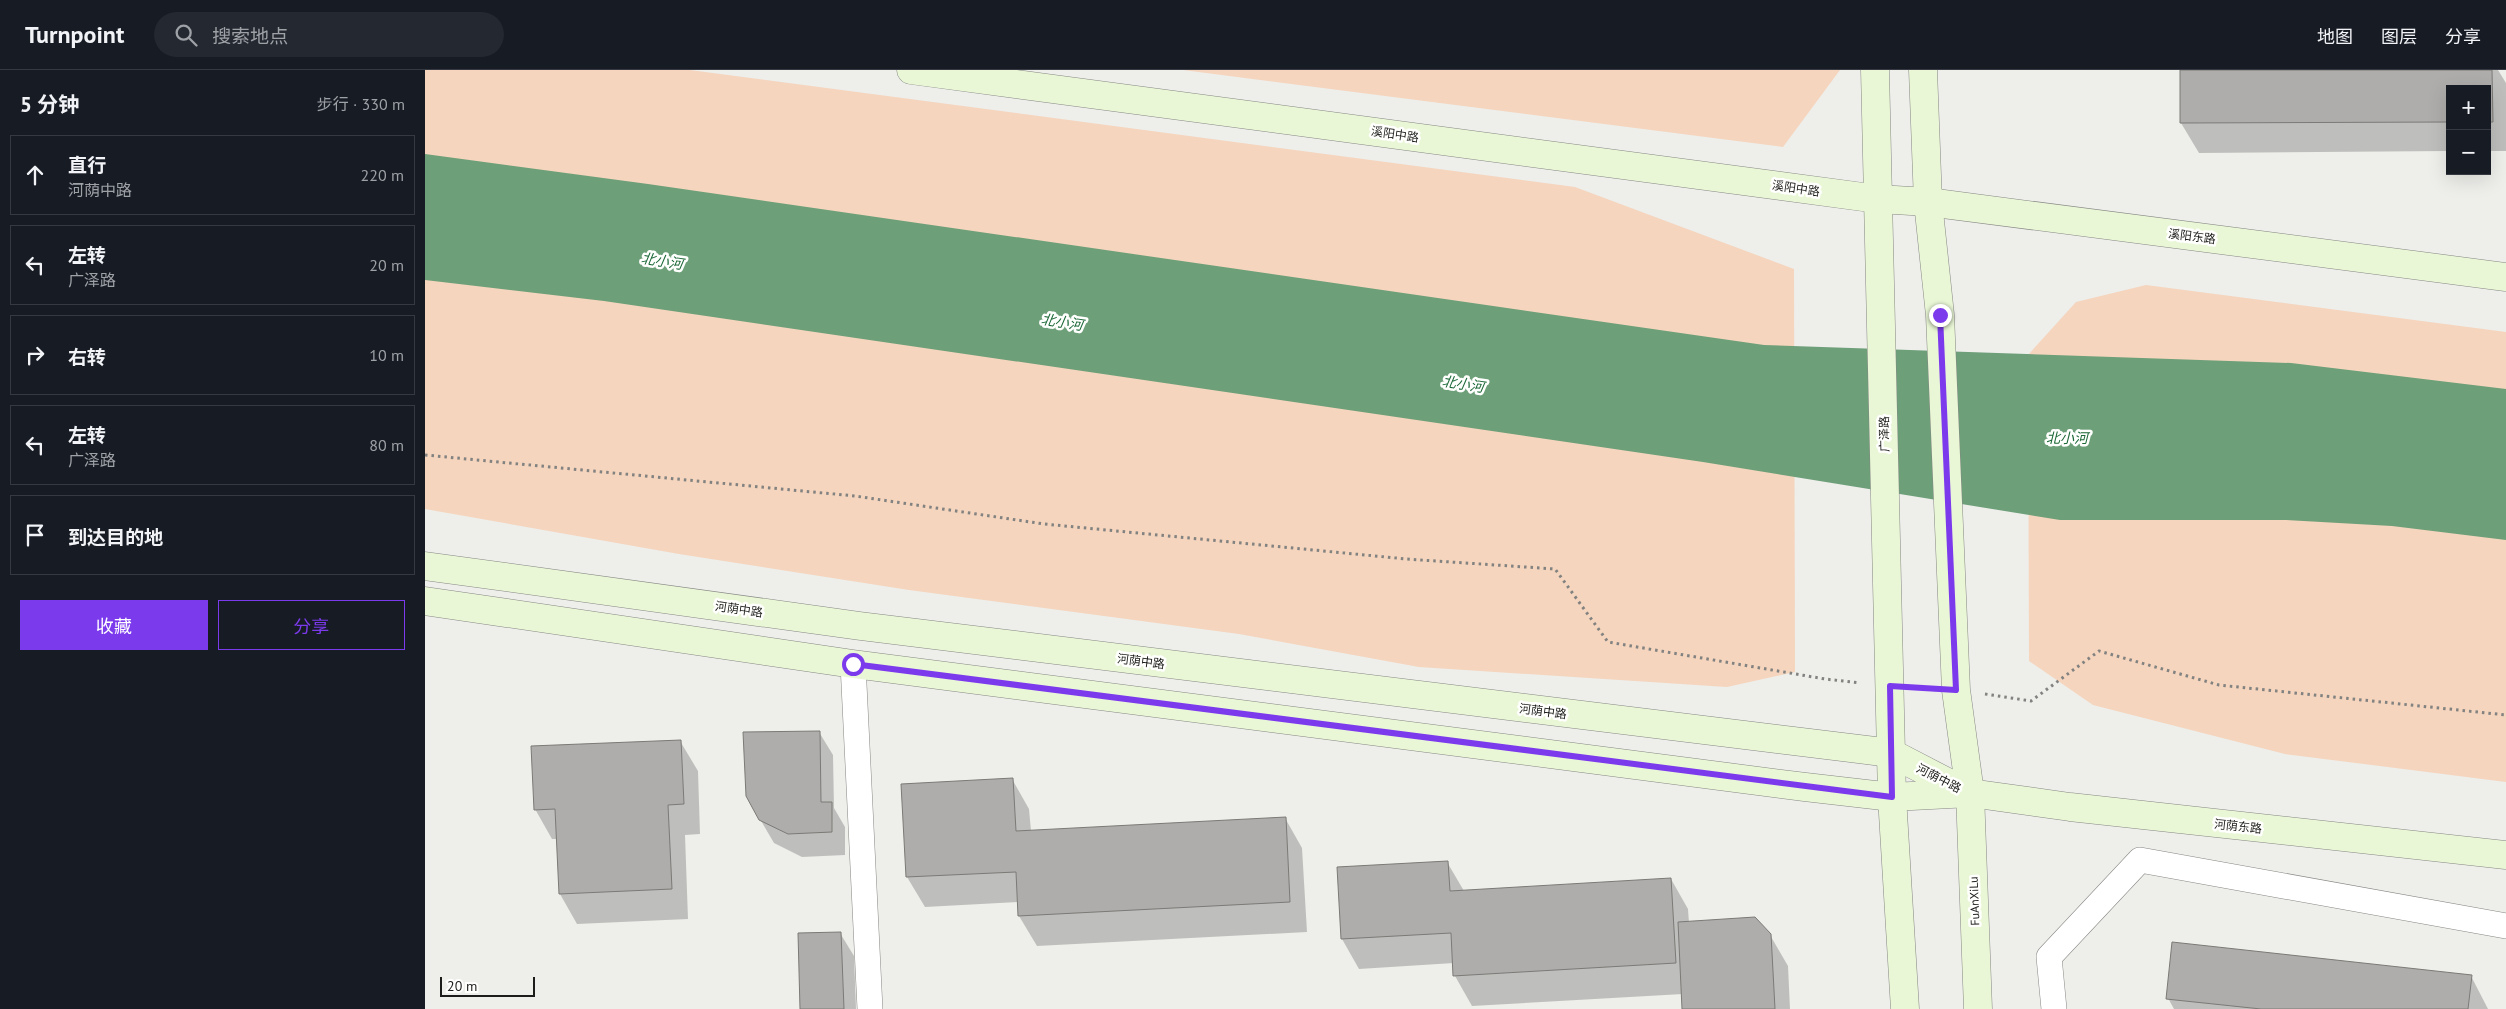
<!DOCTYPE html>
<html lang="zh">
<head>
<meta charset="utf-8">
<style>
	:root { --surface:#171b24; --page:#242831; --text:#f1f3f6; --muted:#9ea1a6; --line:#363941; --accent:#7c3aed }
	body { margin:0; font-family:"PT Sans","Noto Sans SC",sans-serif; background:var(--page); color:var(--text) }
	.controls { position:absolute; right:15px; top:15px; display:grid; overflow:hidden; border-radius:0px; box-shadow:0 5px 20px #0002 }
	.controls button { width:45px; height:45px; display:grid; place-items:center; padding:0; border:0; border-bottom:1px solid var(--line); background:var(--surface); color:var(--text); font:25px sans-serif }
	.scale { position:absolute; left:15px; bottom:12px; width:95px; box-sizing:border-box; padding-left:5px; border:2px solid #1c1c1b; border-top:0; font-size:14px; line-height:18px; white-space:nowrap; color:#1c1c1b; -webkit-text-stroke:4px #fffffe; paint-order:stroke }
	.stop { position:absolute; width:15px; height:15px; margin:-11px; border:4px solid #7c3aed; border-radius:50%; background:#fff }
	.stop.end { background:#7c3aed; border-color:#fff; box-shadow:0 1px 5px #0008 }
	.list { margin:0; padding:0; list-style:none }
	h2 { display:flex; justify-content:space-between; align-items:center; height:65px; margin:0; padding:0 20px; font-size:21px }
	h2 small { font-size:16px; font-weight:400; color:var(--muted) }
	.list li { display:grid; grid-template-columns:32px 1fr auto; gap:15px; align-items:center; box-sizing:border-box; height:80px; margin:0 10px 10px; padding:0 10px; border:1px solid var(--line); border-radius:0px }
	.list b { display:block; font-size:19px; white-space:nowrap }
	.list p { margin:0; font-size:16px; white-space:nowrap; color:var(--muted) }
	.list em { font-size:16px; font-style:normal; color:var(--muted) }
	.actions { display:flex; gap:10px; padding:15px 20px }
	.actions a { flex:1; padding:11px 0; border:1px solid var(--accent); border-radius:0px; text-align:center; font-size:18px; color:var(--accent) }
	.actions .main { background:var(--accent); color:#fff }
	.icon { flex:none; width:28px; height:28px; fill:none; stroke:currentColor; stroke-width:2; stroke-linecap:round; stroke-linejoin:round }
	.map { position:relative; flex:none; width:2081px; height:939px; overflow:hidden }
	header { display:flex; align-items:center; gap:30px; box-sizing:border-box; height:70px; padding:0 25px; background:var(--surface); border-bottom:1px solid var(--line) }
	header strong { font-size:24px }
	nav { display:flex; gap:28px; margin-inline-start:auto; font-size:18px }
	.search { width:350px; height:45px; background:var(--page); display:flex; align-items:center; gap:12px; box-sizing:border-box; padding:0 18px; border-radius:28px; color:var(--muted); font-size:19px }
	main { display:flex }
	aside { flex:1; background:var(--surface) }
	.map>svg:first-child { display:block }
	.green { fill:#f5d5bd }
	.water { fill:#6d9f79 }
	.shadow { fill:#0003 }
	.building { fill:#afadab; stroke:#7b7a77 }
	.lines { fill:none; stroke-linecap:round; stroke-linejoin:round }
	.street-casing { stroke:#878784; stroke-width:26 }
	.secondary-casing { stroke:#878784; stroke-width:29 }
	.path { stroke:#828281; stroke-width:3; stroke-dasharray:2.5 4; stroke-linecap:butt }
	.street { stroke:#fff; stroke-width:25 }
	.secondary { stroke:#e9f7d6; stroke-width:28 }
	.route { stroke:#7c3aed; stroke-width:6 }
	.labels { text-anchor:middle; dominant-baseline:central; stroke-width:5; stroke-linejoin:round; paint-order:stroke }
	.street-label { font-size:12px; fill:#1c1c1b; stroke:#fffffe }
	.water-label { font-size:14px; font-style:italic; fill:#1b6837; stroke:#fffffe }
</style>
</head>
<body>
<header>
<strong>Turnpoint</strong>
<div class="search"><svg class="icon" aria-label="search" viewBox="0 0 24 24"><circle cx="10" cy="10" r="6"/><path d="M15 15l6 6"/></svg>搜索地点</div>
<nav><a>地图</a><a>图层</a><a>分享</a></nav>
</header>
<main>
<aside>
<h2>5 分钟<small>步行 · 330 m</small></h2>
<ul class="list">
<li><svg class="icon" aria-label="ahead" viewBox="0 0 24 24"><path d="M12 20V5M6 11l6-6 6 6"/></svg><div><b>直行</b><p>河荫中路</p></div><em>220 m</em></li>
<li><svg class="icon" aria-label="left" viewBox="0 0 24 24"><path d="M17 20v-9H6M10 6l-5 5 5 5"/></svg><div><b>左转</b><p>广泽路</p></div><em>20 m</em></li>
<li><svg class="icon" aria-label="right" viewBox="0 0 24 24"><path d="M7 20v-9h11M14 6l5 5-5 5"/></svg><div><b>右转</b></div><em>10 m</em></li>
<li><svg class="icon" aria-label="left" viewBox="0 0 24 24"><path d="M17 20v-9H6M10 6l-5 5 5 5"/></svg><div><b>左转</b><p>广泽路</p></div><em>80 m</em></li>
<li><svg class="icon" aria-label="arrive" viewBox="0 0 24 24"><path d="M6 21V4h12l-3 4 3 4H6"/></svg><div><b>到达目的地</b></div></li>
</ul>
<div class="actions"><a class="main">收藏</a><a>分享</a></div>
</aside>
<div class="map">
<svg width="2081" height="939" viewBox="0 0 2081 939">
	<rect width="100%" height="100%" fill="#eeeeeb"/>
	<g class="green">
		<path d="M0,0H265L1150,117L1369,199L1370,602L1302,617L994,597L814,564L484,520L254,484L0,439Z"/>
		<path d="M758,0H1415L1358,77Z"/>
		<path d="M1721,215L2081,262V712L1860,684L1668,635L1604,591L1603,285L1651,232Z"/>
	</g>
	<path class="water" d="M0,84L223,114L1339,275L1866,293L2081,319V470L1967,456L1861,450H1635L1278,392L179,231L0,210Z"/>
	<g class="shadow">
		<path d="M1756,0H2073L2081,13V81H2062V19H2025V81L1774,83L1756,53Z"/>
		<path d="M394,662L408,685L409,738L420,757V785L377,787L349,773L335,749Z"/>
		<path d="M255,671L273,701L275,764L260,765L263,849L152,854L135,824L133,769H127L110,739Z"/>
		<path d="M587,709L604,739L606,761L860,748L877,778L882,862L612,876L594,846V832L500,837L482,807L478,715Z"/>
		<path d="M1022,792L1039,821L1246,809L1263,839L1264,853L1345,865L1363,896L1365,939H1259L1258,924L1047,936L1030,906L1029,893L934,899L917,869Z"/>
		<path d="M415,863L429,886L431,939H377Z"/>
		<path d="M2046,906L2063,939H1749L1743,928Z"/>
	</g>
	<g class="building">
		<path d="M1755,0H2067L2068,52H2062V19H2025V52L1755,53Z"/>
		<path d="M395,661L396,732H407V762L363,764L334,750L321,726L318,662Z"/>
		<path d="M256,670L259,734L243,735L247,819L134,824L130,739L109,740L106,676Z"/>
		<path d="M588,708L591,761L861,747L865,832L593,846L591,802L481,807L476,714Z"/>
		<path d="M1023,791L1025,821L1246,808L1251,893L1028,906L1026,863L916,869L912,797Z"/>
		<path d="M1330,847L1346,864L1350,939H1257L1253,852Z"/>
		<path d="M416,862L419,939H375L373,863Z"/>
		<path d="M1747,872L2047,905L2043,939H1836L1741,929Z"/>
	</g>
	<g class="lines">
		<g class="street-casing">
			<g id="street">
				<path d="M428,594L445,939"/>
				<path d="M1629,939L1624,887L1715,790L2081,856"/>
			</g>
		</g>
		<g class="secondary-casing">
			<g id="secondary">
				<path d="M486,0L1453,129L1503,132L2081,207"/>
				<path d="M1450,0L1467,727L1480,939"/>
				<path d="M1498,0L1503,132L1515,245L1531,620L1545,723L1553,939"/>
				<path d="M0,496L435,556L1466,683L1543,723"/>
				<path d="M0,531L428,594L1380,717L1467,727L1545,723L1645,737L2081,785"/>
			</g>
		</g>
		<g class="path">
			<path d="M0,385L430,426L619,454L981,489L1130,499L1183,572L1400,609L1435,613"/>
			<path d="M1560,624L1606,631L1674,581L1794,615L2081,645"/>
		</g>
		<use href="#street" class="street"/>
		<use href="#secondary" class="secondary"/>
	</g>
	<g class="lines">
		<path class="route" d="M428,594L1467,727L1465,616L1531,620L1515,245"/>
	</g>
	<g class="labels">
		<g class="street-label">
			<text transform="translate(970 64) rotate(8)">溪阳中路</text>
			<text transform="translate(1371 118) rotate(8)">溪阳中路</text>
			<text transform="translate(1767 166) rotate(7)">溪阳东路</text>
			<text transform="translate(1459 364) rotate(-91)">广泽路</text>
			<text transform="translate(314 539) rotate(8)">河荫中路</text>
			<text transform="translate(716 591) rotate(7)">河荫中路</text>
			<text transform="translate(1118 641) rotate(7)">河荫中路</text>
			<text transform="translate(1514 708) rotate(27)">河荫中路</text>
			<text transform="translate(1813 756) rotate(6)">河荫东路</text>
			<text transform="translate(1549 831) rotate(-92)">FuAnXiLu</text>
		</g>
		<g class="water-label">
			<text transform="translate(237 191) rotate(9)">北小河</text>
			<text transform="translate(637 252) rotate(9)">北小河</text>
			<text transform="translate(1038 314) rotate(9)">北小河</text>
			<text x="1642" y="368">北小河</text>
		</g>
	</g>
</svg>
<div class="controls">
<button>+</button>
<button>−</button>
</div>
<div class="scale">20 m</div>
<div class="stop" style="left:428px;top:594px"></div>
<div class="stop end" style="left:1515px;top:245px"></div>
</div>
</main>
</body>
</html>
